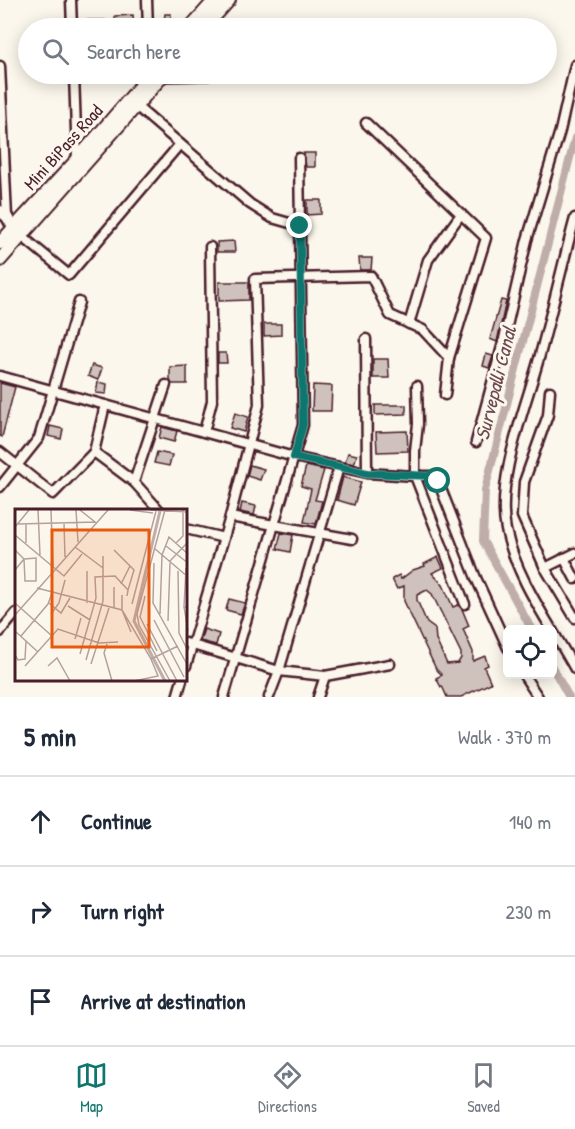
<!DOCTYPE html>
<html lang="en">
<head>
<meta charset="utf-8">
<style>
	:root { --surface:#fff; --page:#f6f6f7; --text:#1f2937; --muted:#747a83; --line:#e0e1e3; --accent:#0f766e }
	body { margin:0; font-family:"Patrick Hand",sans-serif; background:var(--page); color:var(--text) }
	.controls { position:absolute; right:18px; bottom:18px; display:grid; overflow:hidden; border-radius:9px; box-shadow:0 3px 15px #0003 }
	.controls button { width:54px; height:54px; display:grid; place-items:center; padding:0; border:0; border-bottom:2px solid var(--line); background:var(--surface); color:var(--text); font:30px sans-serif }
	.stop { position:absolute; width:18px; height:18px; margin:-14px; border:4px solid #0f766e; border-radius:50%; background:#fff }
	.stop.end { background:#0f766e; border-color:#fff; box-shadow:0 2px 6px #0008 }
	.list { margin:0; padding:0; list-style:none }
	h2 { display:flex; justify-content:space-between; align-items:center; height:78px; margin:0; padding:0 24px; font-size:26px }
	h2 small { font-size:20px; font-weight:400; color:var(--muted) }
	.list li { display:grid; grid-template-columns:39px 1fr auto; gap:18px; align-items:center; box-sizing:border-box; height:90px; padding:0 24px; border-top:2px solid var(--line) }
	.list b { display:block; font-size:22px; white-space:nowrap }
	.list em { font-size:20px; font-style:normal; color:var(--muted) }
	.icon { flex:none; width:33px; height:33px; fill:none; stroke:currentColor; stroke-width:2; stroke-linecap:round; stroke-linejoin:round }
	.map { position:relative; flex:none; width:575px; height:697px; overflow:hidden }
	.search { position:absolute; background:var(--surface); box-shadow:0 3px 15px #0003; left:18px; right:18px; top:18px; height:66px; display:flex; align-items:center; gap:15px; box-sizing:border-box; padding:0 21px; border-radius:33px; color:var(--muted); font-size:22px }
	.sheet { height:348px; background:var(--surface) }
	nav { display:flex; justify-content:space-around; align-items:center; box-sizing:border-box; height:84px; border-top:2px solid var(--line); background:var(--surface); font-size:16px; color:var(--muted) }
	nav a { display:grid; justify-items:center; gap:3px }
	nav .on { color:var(--accent) }
	.map>svg:first-child { display:block }
	.lines { fill:none; stroke-linecap:round; stroke-linejoin:round }
	.canal { stroke:#bfadaa; stroke-width:8 }
	.building { fill:#cfc2bc; stroke:#4a1f2b; stroke-width:1.5; fill-rule:evenodd }
	.minor-casing { stroke:#4a1f2b; stroke-width:13 }
	.tertiary-casing { stroke:#4a1f2b; stroke-width:15 }
	.secondary-casing { stroke:#4a1f2b; stroke-width:16 }
	.minor { stroke:#fbf7ec; stroke-width:8 }
	.tertiary { stroke:#fbf7ec; stroke-width:10 }
	.secondary { stroke:#fbf7ec; stroke-width:12 }
	.route { stroke:#0f766e; stroke-width:8 }
	.labels { text-anchor:middle; dominant-baseline:central; stroke-width:6; stroke-linejoin:round; paint-order:stroke }
	.street-label { font-size:18px; fill:#4a1f2b; stroke:#fbf7ec }
	.water-label { font-size:20px; font-style:italic; fill:#6d4a51; stroke:#fbf7ec }
	.inset-river { fill:none; stroke:#bfadaa; stroke-width:3 }
	.inset-road { fill:none; stroke:#b4a19f; stroke-width:1.5 }
	.view { fill:#e8590c; fill-opacity:0.15; stroke:#e8590c; stroke-width:3 }
	.inset-edge { fill:none; stroke:#4a1f2b; stroke-width:3 }
</style>
</head>
<body>
<div class="map">
<svg width="575" height="697" viewBox="0 0 575 697">
	<rect width="100%" height="100%" fill="#fbf7ec"/>
	<filter id="ink" filterUnits="userSpaceOnUse"><feTurbulence type="fractalNoise" baseFrequency=".0167" numOctaves="2"/><feDisplacementMap in="SourceGraphic" scale="12" xChannelSelector="R" yChannelSelector="G"/><feConvolveMatrix kernelMatrix="1 2 1 2 8 2 1 2 1" color-interpolation-filters="sRGB"/></filter>
	<g filter="url(#ink)">
		<g class="lines">
			<g class="canal">
				<path d="M532,630L483,541L485,490L575,138"/>
				<path d="M552,667L569,697"/>
			</g>
		</g>
		<g class="building">
			<path d="M165,14H171L169,28H163Z"/>
			<path d="M133,15L134,28H116L115,16Z"/>
			<rect x="83" y="20" width="22" height="8"/>
			<path d="M175,74H209V81L168,82Z"/>
			<path d="M304,153H315V167H306Z"/>
			<path d="M307,200H321V214L307,215Z"/>
			<path d="M234,241L235,252H217V242Z"/>
			<path d="M359,258H372L371,270H360Z"/>
			<path d="M219,282H249V300L219,301Z"/>
			<path d="M501,300L506,301L497,342L490,339Z"/>
			<path d="M264,324H281V335L264,336Z"/>
			<path d="M218,353H226L227,363H218Z"/>
			<path d="M486,354L493,356L489,368L483,366Z"/>
			<path d="M373,359H388L389,378H373Z"/>
			<path d="M92,365L102,368L98,380L88,376Z"/>
			<path d="M187,366V384H172L170,380V367Z"/>
			<path d="M98,382L107,384L106,394L96,393Z"/>
			<path d="M0,383L15,387L2,437L0,436Z"/>
			<path d="M313,385L332,386L331,411H312Z"/>
			<path d="M375,405H406V414L375,415Z"/>
			<path d="M235,413L248,417L244,432L230,428Z"/>
			<path d="M50,426L63,429L61,439L48,436Z"/>
			<path d="M162,427L177,431L174,442L159,438Z"/>
			<path d="M407,431L408,451L377,452L376,432Z"/>
			<path d="M157,452L172,455L169,466L154,463Z"/>
			<path d="M348,453L357,455L354,464L345,462Z"/>
			<path d="M250,465L264,469L260,480L247,476Z"/>
			<path d="M306,466L324,470L315,500L322,501L316,524L304,522L311,489L301,486Z"/>
			<path d="M343,477L361,482L354,505L337,500Z"/>
			<path d="M242,503L256,506L254,515L240,512Z"/>
			<path d="M281,533L293,535L290,552L277,549Z"/>
			<path d="M438,557L443,568L432,573L443,585L453,607L458,605L462,609L469,626L463,629L473,652V661L485,656L488,665L484,667L491,683L461,697H447L442,686L441,687L436,678L442,675L436,669L404,601V586L397,589L392,579L399,575L401,579L413,570L425,566L424,564ZM427,590L432,594L461,653V658L458,663L447,664L436,640L435,629L427,623L417,600V595Z"/>
			<path d="M229,599L245,603L241,614L226,610Z"/>
			<path d="M204,629L219,634L216,645L200,641Z"/>
		</g>
		<g class="lines">
			<g class="minor-casing">
				<g id="minor">
					<path d="M71,0L72,28"/>
					<path d="M147,0L148,28"/>
					<path d="M0,66L7,217"/>
					<path d="M74,74L77,160"/>
					<path d="M136,106L250,204L272,218L300,226"/>
					<path d="M366,123L486,238L449,358"/>
					<path d="M575,218C563,262 553,307 541,351C528,402 495,478 506,530C517,580 550,624 575,669"/>
					<path d="M18,233L69,275L180,144"/>
					<path d="M409,324L428,260L461,214"/>
					<path d="M366,339L367,473"/>
					<path d="M0,376L294,457L367,473L415,476L465,604"/>
					<path d="M417,386L418,424L415,451V476H431L438,481L476,578L508,648"/>
					<path d="M550,391L548,415L524,482L522,516L545,568L575,618"/>
					<path d="M204,432L212,401L210,247"/>
					<path d="M476,442L504,339L527,240L560,131L575,65"/>
					<path d="M0,452L53,494L94,452L105,405"/>
					<path d="M94,452L134,482L160,511"/>
					<path d="M134,482L166,385"/>
					<path d="M0,487L39,438L79,302"/>
					<path d="M230,517L352,539"/>
					<path d="M186,529L224,538"/>
					<path d="M564,558L575,579"/>
					<path d="M545,568L575,553"/>
					<path d="M0,632L16,613"/>
					<path d="M186,643L279,671L325,676L390,664"/>
					<path d="M186,666L230,517L259,405L255,279L371,276L390,315L423,330L449,358L445,395"/>
					<path d="M523,674L538,697"/>
					<path d="M177,697L182,680"/>
					<path d="M224,697L303,425L299,158"/>
					<path d="M269,697L279,671L339,467"/>
					<path d="M318,697L325,676"/>
				</g>
			</g>
			<g class="tertiary-casing">
				<path id="tertiary" d="M0,211L7,217L14,229"/>
			</g>
			<g class="secondary-casing">
				<g id="secondary">
					<path d="M190,28L215,0"/>
					<path d="M204,28L229,0"/>
					<path d="M0,243L77,160L151,74"/>
					<path d="M0,260L164,74"/>
				</g>
			</g>
			<use href="#minor" class="minor"/>
			<use href="#tertiary" class="tertiary"/>
			<use href="#secondary" class="secondary"/>
		</g>
	</g>
	<g class="lines" filter="url(#ink)">
		<path class="route" d="M300,226L303,425L294,457L367,473L431,476L438,481"/>
	</g>
	<g class="labels">
		<g class="street-label">
			<text transform="translate(63 147) rotate(-48)">Mini BiPass Road</text>
		</g>
		<g class="water-label">
			<text transform="translate(495 383) rotate(-76)">Survepalli Canal</text>
		</g>
	</g>
	<g transform="translate(15 509)">
		<rect width="172" height="172" fill="#fbf7ec"/>
		<path class="inset-river" d="M145,2L119,112L150,172"/>
		<path class="inset-road" d="M23,1L25,46M36,1L38,57M61,1L63,33M115,1L138,4M135,1L173,3M150,1L122,105L124,116L155,172M49,14L50,48M3,15L80,13L65,1M11,15V34M0,18L14,1M0,26L49,67L67,45M161,34L168,27V1M151,37L173,54M60,38L88,59M139,39L173,68M0,41L9,50L10,72H21V49M99,41L119,61L113,81M154,53L173,33M139,54L138,94L173,157M171,59L169,98H173M0,61L9,50L22,49M163,62L164,124L173,142M106,75L115,57M99,78V100M22,79L107,101L116,123M107,86V101L136,150L163,137M130,87L125,108L142,142M0,94L37,127M34,94L46,104L55,89M72,94V62M117,95L141,2M53,97L75,111M169,98L173,122M36,105L44,94L50,71M145,105L147,46L154,28L173,45M0,106L93,1M139,111L169,168M153,112L155,54M132,115L162,172M0,122L23,143M6,127L33,95L37,84M60,130L66,109M92,135L89,144L97,172M65,145L81,89L80,68L100,67L113,81L112,87M0,146L3,151L10,150L11,132M71,151L88,92V47M76,155L94,99M10,157L43,120L84,134L103,133M33,157L42,149L55,172M119,172L143,167L136,150"/>
		<path class="view" d="M37,21H134V138H37Z"/>
		<rect width="172" height="172" class="inset-edge"/>
	</g>
</svg>
<div class="controls">
<button><svg class="icon" aria-label="locate" viewBox="0 0 24 24"><circle cx="12" cy="12" r="6"/><path d="M12 2v4M12 18v4M2 12h4M18 12h4"/></svg></button>
</div>
<div class="stop" style="left:438px;top:481px"></div>
<div class="stop end" style="left:300px;top:226px"></div>
<div class="search"><svg class="icon" aria-label="search" viewBox="0 0 24 24"><circle cx="10" cy="10" r="6"/><path d="M15 15l6 6"/></svg>Search here</div>
</div>
<section class="sheet">
<h2>5 min<small>Walk · 370 m</small></h2>
<ul class="list">
<li><svg class="icon" aria-label="ahead" viewBox="0 0 24 24"><path d="M12 20V5M6 11l6-6 6 6"/></svg><div><b>Continue</b></div><em>140 m</em></li>
<li><svg class="icon" aria-label="right" viewBox="0 0 24 24"><path d="M7 20v-9h11M14 6l5 5-5 5"/></svg><div><b>Turn right</b></div><em>230 m</em></li>
<li><svg class="icon" aria-label="arrive" viewBox="0 0 24 24"><path d="M6 21V4h12l-3 4 3 4H6"/></svg><div><b>Arrive at destination</b></div></li>
</ul>
</section>
<nav>
<a class="on"><svg class="icon" aria-label="map" viewBox="0 0 24 24"><path d="M3 6l6-2 6 2 6-2v14l-6 2-6-2-6 2zM9 4v14M15 6v14"/></svg>Map</a>
<a><svg class="icon" aria-label="directions" viewBox="0 0 24 24"><path d="M12 3l9 9-9 9-9-9zM9 14v-3h6M13 9l2 2-2 2"/></svg>Directions</a>
<a><svg class="icon" aria-label="saved" viewBox="0 0 24 24"><path d="M7 4h10v16l-5-4-5 4z"/></svg>Saved</a>
</nav>
</body>
</html>
